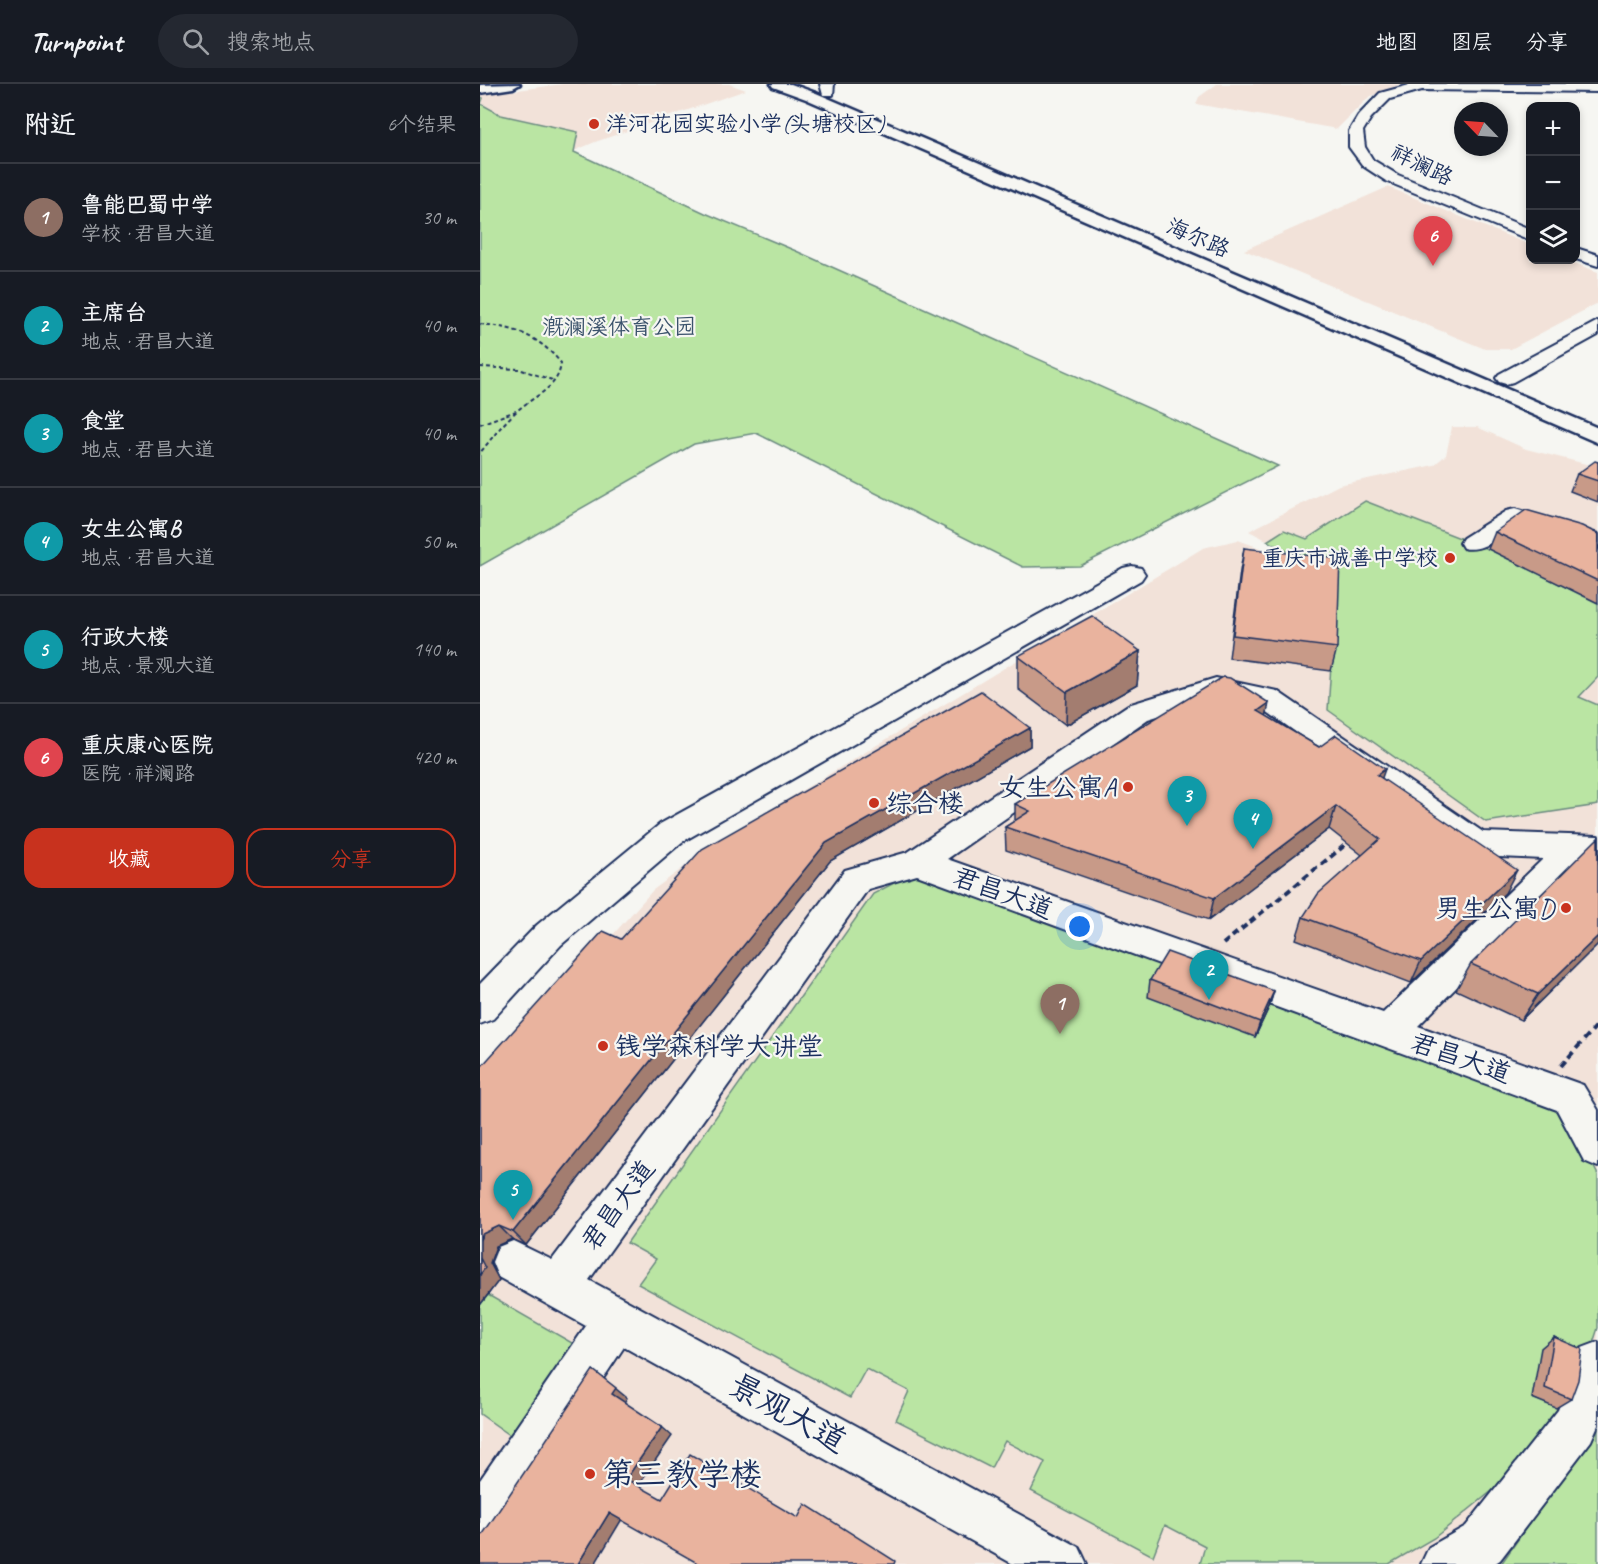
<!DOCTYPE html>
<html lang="zh">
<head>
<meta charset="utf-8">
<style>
	:root { --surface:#171b24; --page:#242831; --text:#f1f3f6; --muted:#9ea1a6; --line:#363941; --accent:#c8321e }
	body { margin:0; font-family:Caveat,"LXGW WenKai TC",sans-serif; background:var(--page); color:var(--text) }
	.controls { position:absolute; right:18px; top:18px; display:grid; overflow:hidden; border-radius:12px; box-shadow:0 3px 9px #0003 }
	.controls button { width:54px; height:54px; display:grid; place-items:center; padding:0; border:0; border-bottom:2px solid var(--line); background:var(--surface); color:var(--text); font:30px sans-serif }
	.compass { position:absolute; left:974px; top:18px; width:54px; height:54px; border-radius:50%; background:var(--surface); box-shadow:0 3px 9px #0003; rotate:295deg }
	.you { position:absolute; left:600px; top:843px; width:21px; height:21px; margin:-15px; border:4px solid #fff; border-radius:50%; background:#1a73e8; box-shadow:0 0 0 9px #1a73e833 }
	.badge { display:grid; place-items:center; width:39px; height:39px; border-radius:50%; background:var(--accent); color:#fff; font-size:20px; font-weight:700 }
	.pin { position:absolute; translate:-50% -50px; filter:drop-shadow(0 2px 3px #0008) }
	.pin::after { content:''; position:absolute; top:32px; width:21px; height:18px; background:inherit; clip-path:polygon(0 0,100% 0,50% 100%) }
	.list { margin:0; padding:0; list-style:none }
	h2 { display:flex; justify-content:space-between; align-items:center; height:78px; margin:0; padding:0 24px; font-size:26px }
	h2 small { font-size:20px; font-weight:400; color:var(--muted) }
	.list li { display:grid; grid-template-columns:39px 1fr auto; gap:18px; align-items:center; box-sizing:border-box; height:108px; padding:0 24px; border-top:2px solid var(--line) }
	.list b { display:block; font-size:22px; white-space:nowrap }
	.list p { margin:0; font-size:20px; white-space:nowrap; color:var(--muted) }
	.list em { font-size:20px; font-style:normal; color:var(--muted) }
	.actions { display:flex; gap:12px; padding:18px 24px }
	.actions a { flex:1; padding:14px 0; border:2px solid var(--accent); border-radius:18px; text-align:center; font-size:21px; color:var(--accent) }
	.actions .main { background:var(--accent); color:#fff }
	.icon { flex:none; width:33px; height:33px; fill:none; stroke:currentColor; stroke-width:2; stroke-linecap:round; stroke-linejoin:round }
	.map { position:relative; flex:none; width:1118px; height:1480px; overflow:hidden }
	header { display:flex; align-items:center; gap:36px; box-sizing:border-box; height:84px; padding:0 30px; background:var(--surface); border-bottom:2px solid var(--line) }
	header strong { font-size:28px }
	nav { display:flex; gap:33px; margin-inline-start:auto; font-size:21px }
	.search { width:420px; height:54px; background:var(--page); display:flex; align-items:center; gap:15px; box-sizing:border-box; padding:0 21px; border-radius:33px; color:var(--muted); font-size:22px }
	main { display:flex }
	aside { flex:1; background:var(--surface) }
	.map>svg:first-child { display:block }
	.built { fill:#f2e2d9 }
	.green { fill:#bae5a3; stroke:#6a8a80; stroke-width:1.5; fill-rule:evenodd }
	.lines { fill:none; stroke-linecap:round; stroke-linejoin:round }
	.minor-casing { stroke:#1b2f5e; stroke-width:4 }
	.major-casing { stroke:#1b2f5e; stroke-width:5 }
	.path-far1 { stroke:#1b2f5e; stroke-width:2; stroke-dasharray:4 3; stroke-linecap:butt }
	.path { stroke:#1b2f5e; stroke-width:4; stroke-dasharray:7 4.5; stroke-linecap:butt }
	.minor { fill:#f6f6f2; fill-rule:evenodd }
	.major { fill:#f6f6f2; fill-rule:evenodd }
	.wall { fill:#c89a88; stroke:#1b2f5e; stroke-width:1.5 }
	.shaded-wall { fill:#a37d6f; stroke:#1b2f5e; stroke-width:1.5 }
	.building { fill:#e9b39e; stroke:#1b2f5e; stroke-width:1.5 }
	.poi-dot { fill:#c8321e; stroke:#f6f6f2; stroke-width:2 }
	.labels { text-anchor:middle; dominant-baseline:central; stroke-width:4.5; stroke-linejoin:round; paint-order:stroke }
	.far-poi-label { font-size:22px; fill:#1b2f5e; stroke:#f6f6f2; text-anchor:start }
	.far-street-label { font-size:22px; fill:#1b2f5e; stroke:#f6f6f2 }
	.far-park-label { font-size:22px; fill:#3b536c; stroke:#f6f6f2 }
	.poi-label { font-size:26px; fill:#1b2f5e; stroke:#f6f6f2; text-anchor:end }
	.street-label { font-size:26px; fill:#1b2f5e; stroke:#f6f6f2 }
	.near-street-label { font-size:32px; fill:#1b2f5e; stroke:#f6f6f2 }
	.near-poi-label { font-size:32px; fill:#1b2f5e; stroke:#f6f6f2; text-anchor:start }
</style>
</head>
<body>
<header>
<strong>Turnpoint</strong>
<div class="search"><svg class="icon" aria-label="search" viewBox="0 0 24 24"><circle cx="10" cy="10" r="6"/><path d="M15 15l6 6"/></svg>搜索地点</div>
<nav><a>地图</a><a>图层</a><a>分享</a></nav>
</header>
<main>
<aside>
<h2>附近<small>6个结果</small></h2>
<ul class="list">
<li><span class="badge" style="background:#8d6e63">1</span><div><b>鲁能巴蜀中学</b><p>学校 · 君昌大道</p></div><em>30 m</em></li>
<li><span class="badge" style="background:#0f9aa8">2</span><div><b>主席台</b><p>地点 · 君昌大道</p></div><em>40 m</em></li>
<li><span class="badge" style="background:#0f9aa8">3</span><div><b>食堂</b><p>地点 · 君昌大道</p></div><em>40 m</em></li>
<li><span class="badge" style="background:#0f9aa8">4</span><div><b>女生公寓B</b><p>地点 · 君昌大道</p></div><em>50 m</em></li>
<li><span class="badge" style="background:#0f9aa8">5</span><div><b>行政大楼</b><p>地点 · 景观大道</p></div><em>140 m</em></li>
<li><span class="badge" style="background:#e0444e">6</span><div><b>重庆康心医院</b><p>医院 · 祥澜路</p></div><em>420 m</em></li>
</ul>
<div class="actions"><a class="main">收藏</a><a>分享</a></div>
</aside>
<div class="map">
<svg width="1118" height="1480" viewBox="0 0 1118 1480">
	<rect width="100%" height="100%" fill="#f6f6f2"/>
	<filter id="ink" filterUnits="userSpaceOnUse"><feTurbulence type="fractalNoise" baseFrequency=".0167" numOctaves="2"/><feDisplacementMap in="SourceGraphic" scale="12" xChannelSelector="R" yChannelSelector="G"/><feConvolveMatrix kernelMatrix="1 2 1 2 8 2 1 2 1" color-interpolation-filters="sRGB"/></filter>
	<g filter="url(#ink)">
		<g class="built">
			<path d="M83,0H249L266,6L115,58L94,67L98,48L21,31L1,20L3,14L0,11Z"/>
			<path d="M737,0H921L889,13L857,45L716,20L719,13Z"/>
			<path d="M908,103L1050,161V176H1087L1118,188V219L1031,265H1005L764,166Z"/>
			<path d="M972,343H997L1046,365L1118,383V621L1098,613L1006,738L1118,721V1480H0V999L173,806L245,753L723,464L758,456L850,489L769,447L859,401L954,381L966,371Z"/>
		</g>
		<g class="green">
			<path d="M0,12L3,14L1,20L21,31L98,48L94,68L225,129L316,167L798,382L600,482L543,483L276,349L214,360L0,482Z"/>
			<path d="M885,417L1008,465L1118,519V593L1099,613L1118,621V721L1006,738L848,626L857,492L787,457L804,446L827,455Z"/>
			<path d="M435,788L686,882L775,953L790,920L1084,1025L1118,1091V1244L1089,1332L1034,1389L954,1454L909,1480H720L725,1462L685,1441L673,1472L551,1407L565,1378L525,1357L511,1384L416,1336L429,1307L386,1285L370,1314L158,1200L176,1175L147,1159L393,810ZM1088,1276L1080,1325L1052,1314Z"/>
			<path d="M8,1211L99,1263L34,1354L0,1330V1221Z"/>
			<path d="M1118,1333V1480H1021L1112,1349Z"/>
		</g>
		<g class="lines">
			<g class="minor-casing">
				<g id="minor">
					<path d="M340,0H354L353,11H343Z"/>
					<path d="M933,0H1118V8L942,6L910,15L891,34L883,47L885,63L893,76L918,91L1050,145V156L906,97L883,82L869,63V47L878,32L900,9Z"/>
					<path d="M1096,164L1118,171V182L1096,175Z"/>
					<path d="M1118,237V251L1033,298L1026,300L1019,298L1016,294L1019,290Z"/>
					<path d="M1035,425L1118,450V465L1038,441C1022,451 1003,469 983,464L980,459L983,454L1026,427Z"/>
					<path d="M652,482L661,484L665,490L661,496L202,758L81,861L13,935L0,940V900L57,841L180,740L643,484Z"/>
					<path d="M736,594L797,607L1003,748L1118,752V778L1102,777L938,942L1103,1001L1118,1026V1083L1104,1077L1077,1026L437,791L388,805L109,1196L599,1463L607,1480H533L144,1263L17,1455L0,1462V1396L106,1242L18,1193L12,1178L18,1163L33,1157L72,1176L365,786L428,768L648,621ZM737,614L779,622L986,769L997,772L1063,775L903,929L467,775L668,635Z"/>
					<path d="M1118,1258V1341L1111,1357L1020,1476L1014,1480H941L949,1463L986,1442L1078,1326L1102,1264Z"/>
				</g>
			</g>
			<g class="major-casing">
				<g id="major">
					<path d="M40,0L33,4L0,9V1Z"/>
					<path d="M291,0H311L336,9L1118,344V359L326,15L293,3Z"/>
				</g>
			</g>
			<g class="path-far1">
				<path d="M0,240C34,243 59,252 81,279C79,304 55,311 38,326C23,339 12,354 0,369"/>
				<path d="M0,283L39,285L75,297"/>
				<path d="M0,340L36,327"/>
			</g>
			<g class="path">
				<path d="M743,860L870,757"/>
				<path d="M1081,982L1118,940"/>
			</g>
			<use href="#minor" class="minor"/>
			<use href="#major" class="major"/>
		</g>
		<g class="wall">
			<path d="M1118,378V418L1090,407L1097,390Z"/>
			<path d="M1015,448L1118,450V519L1008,465Z"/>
			<path d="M764,464L857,564L851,587L749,574L760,487Z"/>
			<path d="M660,567L657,601L586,641L538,605V572Z"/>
			<path d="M786,632L839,663L902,694L1025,809L931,899L816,855L823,833L882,771L849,745L729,836L526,766L525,743L535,737V720Z"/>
			<path d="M550,644V662L350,777L46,1161L32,1155L16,1162L10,1179L19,1196L0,1221V984L141,855Z"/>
			<path d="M1118,860L1041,936L976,906L991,880Z"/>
			<path d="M670,896L794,907L789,923L775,953L668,913Z"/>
			<path d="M1074,1253L1091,1315L1076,1324L1052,1314L1061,1264Z"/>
		</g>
		<g class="shaded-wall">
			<path d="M660,567L657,601L586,641L587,608Z"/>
			<path d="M789,619L784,643L778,627Z"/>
			<path d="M550,644V662L350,777L46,1161L33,1148L346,759Z"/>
			<path d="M905,685L897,708V691Z"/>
			<path d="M856,722L849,745L729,836L734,814Z"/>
			<path d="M1037,786L1025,809L931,899L941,877Z"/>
			<path d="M1118,852V860L1041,936L1058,910Z"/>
			<path d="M794,907L789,923L775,953L780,938Z"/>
			<path d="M19,1142L32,1155L16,1162L10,1179L19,1196L0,1221V1156L2,1150Z"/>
			<path d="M113,1286L147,1314L143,1320L132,1310Z"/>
			<path d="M182,1343L192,1352L157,1403L146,1395Z"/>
			<path d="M129,1429L142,1435L115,1480H98Z"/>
		</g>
		<g class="building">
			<path d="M1115,377L1118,378V397L1097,390Z"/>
			<path d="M1046,426L1102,442L1118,450V497L1015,448Z"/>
			<path d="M764,464L860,475L857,564L753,551Z"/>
			<path d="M612,532L660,567L587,608L538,572Z"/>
			<path d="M743,593L750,594L789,619L778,627L839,663L856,651L905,685L897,691L1037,786L941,877L823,833L838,810L900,755L856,722L734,814L525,743L550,727L535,720Z"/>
			<path d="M501,607L550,644L346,759L33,1148L19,1142L2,1150L0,1156V984L123,847L141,855L222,765Z"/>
			<path d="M1118,754V852L1058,910L991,880Z"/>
			<path d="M687,868L794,907L780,938L670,896Z"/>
			<path d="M0,1174L5,1184L0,1191Z"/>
			<path d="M1074,1253L1102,1265L1098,1296L1091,1315L1065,1304Z"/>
			<path d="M113,1286L136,1304L132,1310L182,1343L146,1395L182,1415L210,1370L318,1434L325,1420L415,1477L414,1480H219L129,1429L98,1480H0V1452L3,1450Z"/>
		</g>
	</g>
	<g class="poi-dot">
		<circle cx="114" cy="40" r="6"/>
		<circle cx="970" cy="474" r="6"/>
		<circle cx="648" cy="703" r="6"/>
		<circle cx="394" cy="719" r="6"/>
		<circle cx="1086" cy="824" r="6"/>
		<circle cx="123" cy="962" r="6"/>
		<circle cx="110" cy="1390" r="6"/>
	</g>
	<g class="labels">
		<g class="far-poi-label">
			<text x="126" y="40">洋河花园实验小学(头塘校区)</text>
			<text x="958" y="474" text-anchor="end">重庆市诚善中学校</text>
		</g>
		<g class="far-street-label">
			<text transform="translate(942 81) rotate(26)">祥澜路</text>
			<text transform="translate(718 154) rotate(23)">海尔路</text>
		</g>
		<g class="far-park-label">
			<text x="139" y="243">溉澜溪体育公园</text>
		</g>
		<g class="poi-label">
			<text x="636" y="703">女生公寓A</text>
			<text x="406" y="719" text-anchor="start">综合楼</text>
			<text x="1074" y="824">男生公寓D</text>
			<text x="135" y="962" text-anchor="start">钱学森科学大讲堂</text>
		</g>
		<g class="street-label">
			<text transform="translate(523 809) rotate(20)">君昌大道</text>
			<text transform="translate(981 974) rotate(19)">君昌大道</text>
			<text transform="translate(138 1121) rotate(-54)">君昌大道</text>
		</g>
		<g class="near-street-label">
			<text transform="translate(308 1329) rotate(29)">景观大道</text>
		</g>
		<g class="near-poi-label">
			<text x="122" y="1390">第三教学楼</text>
		</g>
	</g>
</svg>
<div class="controls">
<button>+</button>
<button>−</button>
<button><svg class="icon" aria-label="layers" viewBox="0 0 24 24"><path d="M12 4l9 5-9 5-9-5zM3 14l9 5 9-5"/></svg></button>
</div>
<svg class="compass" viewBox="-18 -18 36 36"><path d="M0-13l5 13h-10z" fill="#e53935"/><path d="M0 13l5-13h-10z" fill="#9ea1a6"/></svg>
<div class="you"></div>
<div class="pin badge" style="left:580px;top:950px;background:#8d6e63">1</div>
<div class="pin badge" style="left:729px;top:916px;background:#0f9aa8">2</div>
<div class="pin badge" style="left:707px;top:742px;background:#0f9aa8">3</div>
<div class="pin badge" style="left:773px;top:765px;background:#0f9aa8">4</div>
<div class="pin badge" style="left:33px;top:1136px;background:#0f9aa8">5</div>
<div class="pin badge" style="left:953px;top:182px;background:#e0444e">6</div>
</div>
</main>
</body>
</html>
